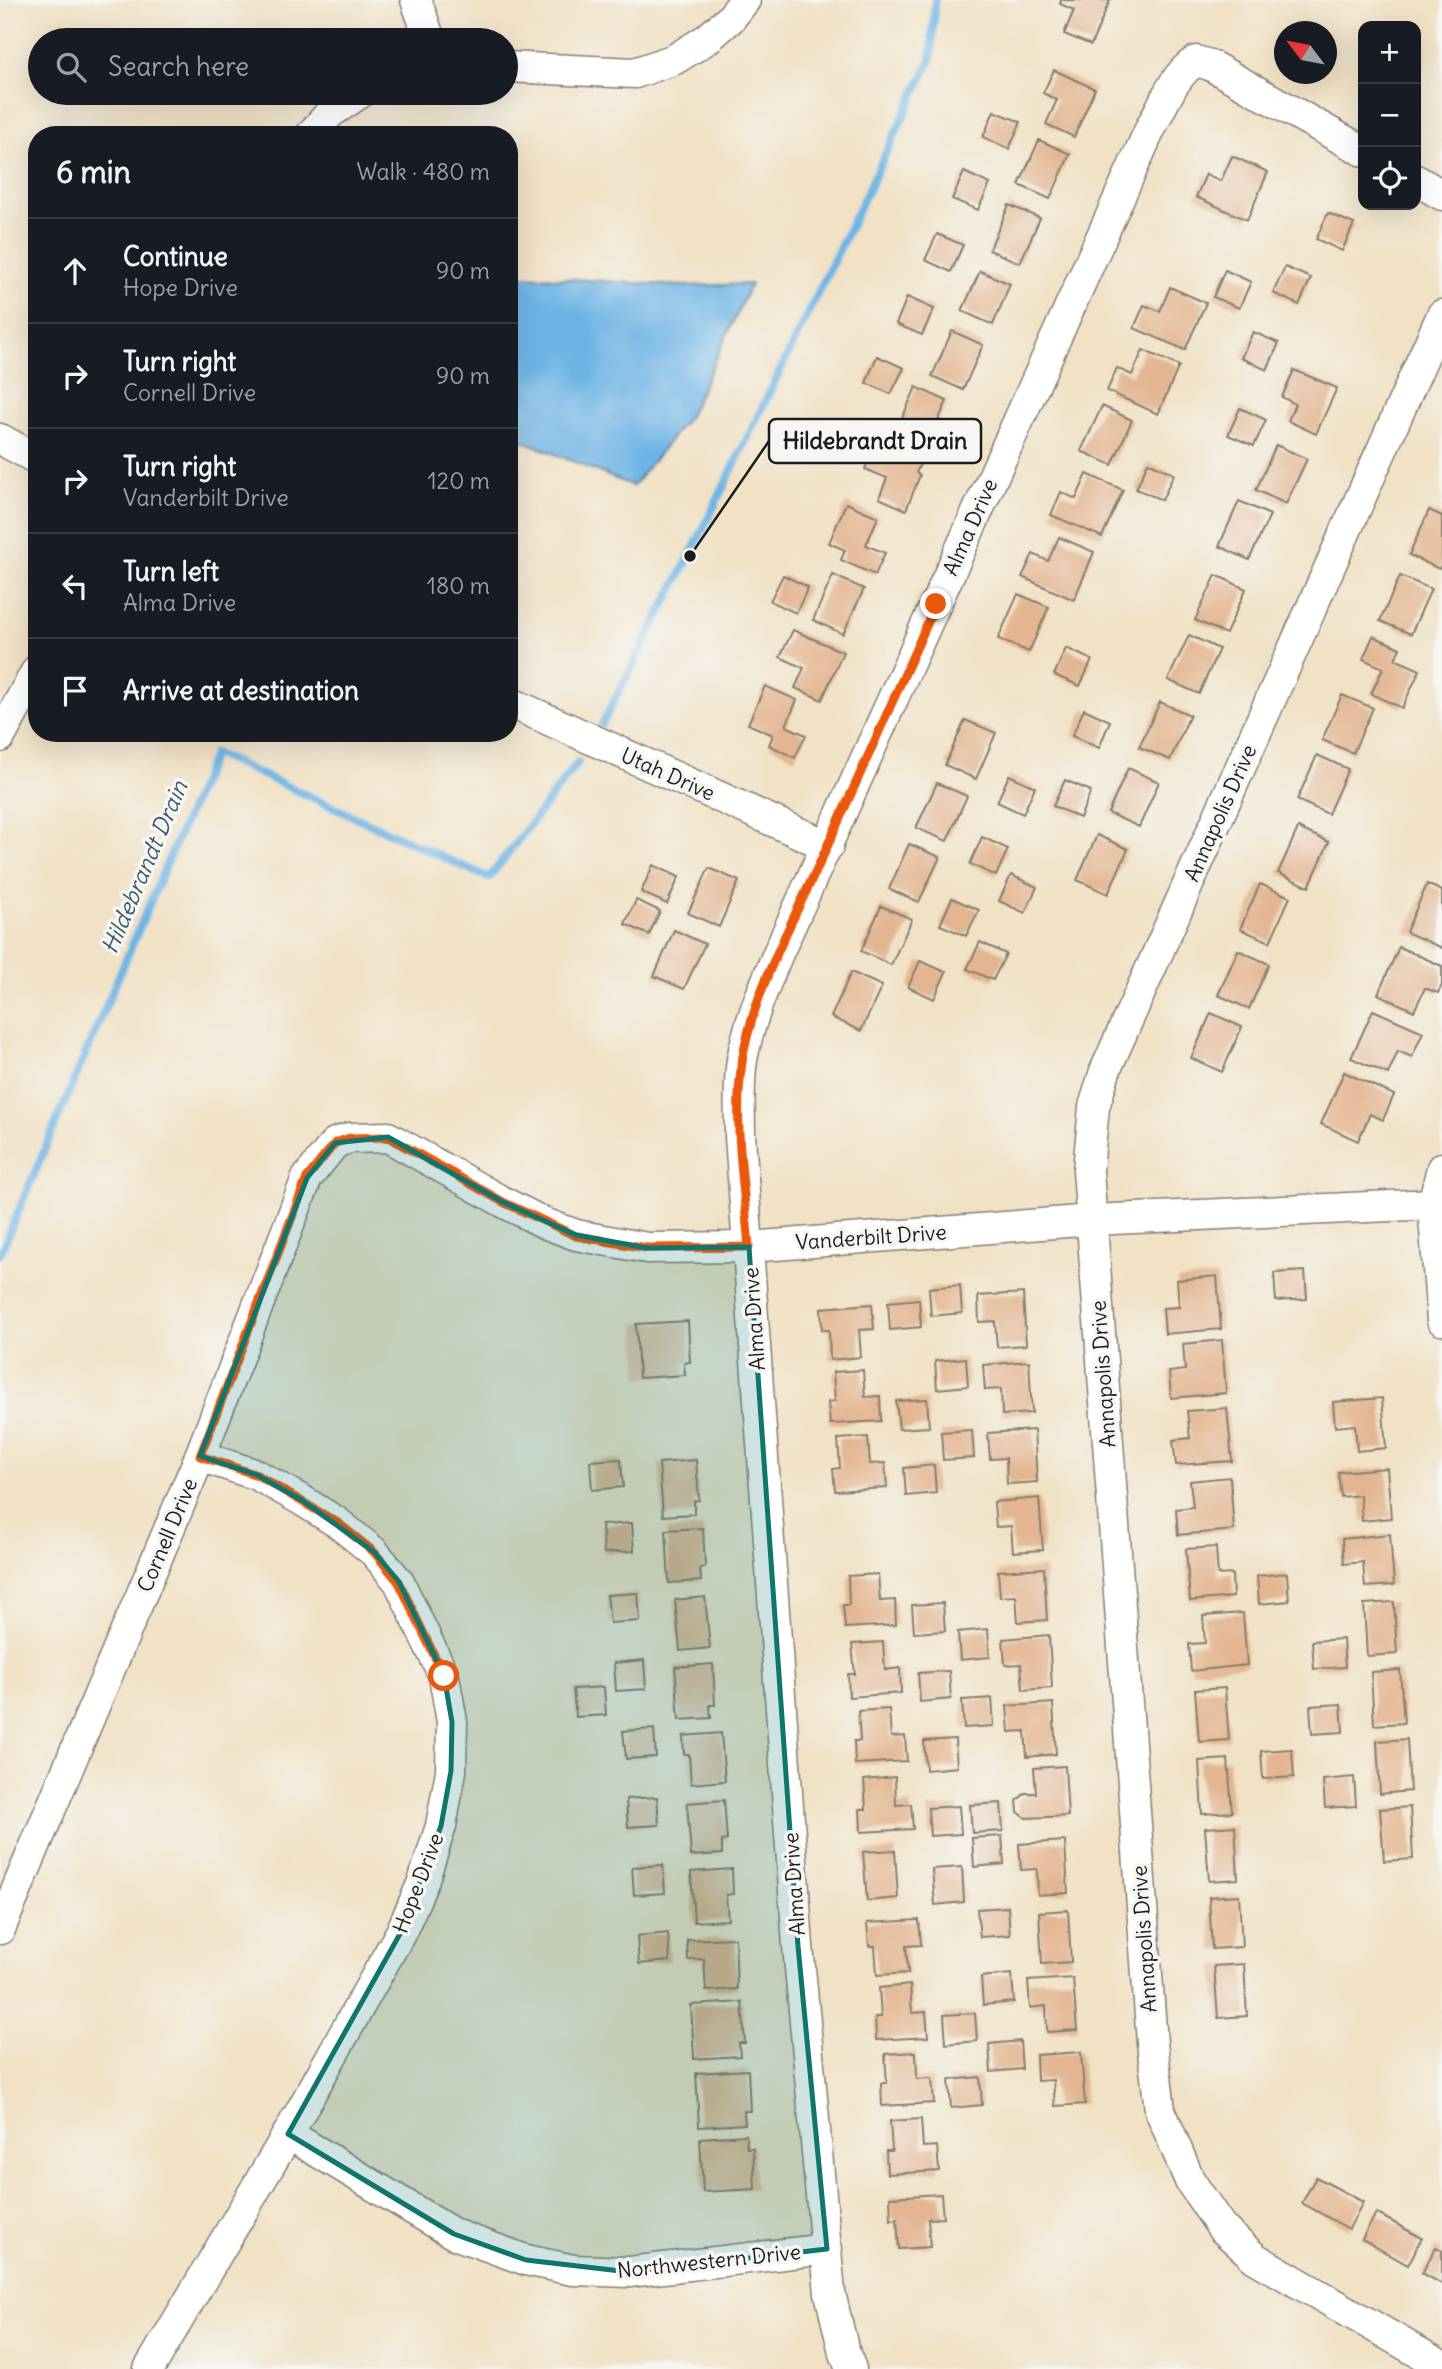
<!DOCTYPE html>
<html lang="en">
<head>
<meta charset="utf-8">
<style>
	:root { --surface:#171b24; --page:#242831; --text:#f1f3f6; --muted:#9ea1a6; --line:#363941 }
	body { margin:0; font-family:Delius,sans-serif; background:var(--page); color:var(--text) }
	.controls { position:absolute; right:21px; top:21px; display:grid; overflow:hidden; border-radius:14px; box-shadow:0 7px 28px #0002 }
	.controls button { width:63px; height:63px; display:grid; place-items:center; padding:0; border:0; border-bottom:2px solid var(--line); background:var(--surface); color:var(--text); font:35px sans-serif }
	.compass { position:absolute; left:1274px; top:21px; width:63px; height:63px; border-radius:50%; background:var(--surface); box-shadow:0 7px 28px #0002; rotate:302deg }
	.stop { position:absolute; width:21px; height:21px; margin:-16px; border:5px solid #ea580c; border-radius:50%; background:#fff }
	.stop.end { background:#ea580c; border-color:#fff; box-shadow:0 2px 7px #0008 }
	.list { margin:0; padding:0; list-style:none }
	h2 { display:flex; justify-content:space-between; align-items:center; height:91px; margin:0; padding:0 28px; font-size:30px }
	h2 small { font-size:23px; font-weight:400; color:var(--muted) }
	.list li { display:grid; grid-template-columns:46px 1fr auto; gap:21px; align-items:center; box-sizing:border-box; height:105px; padding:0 28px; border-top:2px solid var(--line) }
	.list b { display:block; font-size:26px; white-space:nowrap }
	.list p { margin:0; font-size:23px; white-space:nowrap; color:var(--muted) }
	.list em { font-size:23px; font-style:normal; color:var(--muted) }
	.icon { flex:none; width:38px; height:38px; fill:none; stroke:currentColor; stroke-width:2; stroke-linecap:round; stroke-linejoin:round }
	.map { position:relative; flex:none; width:1442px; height:2369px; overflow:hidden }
	.search { position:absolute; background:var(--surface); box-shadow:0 7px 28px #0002; left:28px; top:28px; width:490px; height:77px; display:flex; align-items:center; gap:18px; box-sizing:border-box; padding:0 24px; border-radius:38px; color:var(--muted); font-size:26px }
	.panel { position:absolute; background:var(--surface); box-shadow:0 7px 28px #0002; left:28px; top:126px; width:490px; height:616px; border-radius:28px }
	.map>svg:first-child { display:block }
	.water { fill:#6db4e5; stroke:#446880; stroke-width:2 }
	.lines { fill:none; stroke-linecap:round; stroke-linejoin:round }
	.stream { stroke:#6db4e5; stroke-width:8 }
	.building { fill:#e3b591 }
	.minor-casing { stroke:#867e70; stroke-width:33 }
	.minor { stroke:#fff; stroke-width:30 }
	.route { stroke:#ea580c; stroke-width:9 }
	.marked { fill:#0f766e; fill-opacity:0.2; stroke:#0f766e; stroke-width:5; stroke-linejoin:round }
	.labels { text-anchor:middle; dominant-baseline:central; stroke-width:7; stroke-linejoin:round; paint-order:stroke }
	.street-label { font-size:21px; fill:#1c1c1c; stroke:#f6f6f2 }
	.water-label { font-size:23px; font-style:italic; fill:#3c596c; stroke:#f6f6f2 }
	.leader { fill:none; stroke:#1c1c1c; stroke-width:2.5 }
	.callout-dot { fill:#1c1c1c; stroke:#f6f6f2; stroke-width:2.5 }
	.callout { fill:#f6f6f2; stroke:#1c1c1c; stroke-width:2.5 }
	.callout-label { font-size:23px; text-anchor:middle; font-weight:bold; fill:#1c1c1c }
</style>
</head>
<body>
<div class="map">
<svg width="1442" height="2369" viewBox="0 0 1442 2369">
	<rect width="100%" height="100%" fill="#f6f6f2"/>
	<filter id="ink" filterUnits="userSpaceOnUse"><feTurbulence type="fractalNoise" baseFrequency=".0143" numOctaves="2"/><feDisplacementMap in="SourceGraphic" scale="14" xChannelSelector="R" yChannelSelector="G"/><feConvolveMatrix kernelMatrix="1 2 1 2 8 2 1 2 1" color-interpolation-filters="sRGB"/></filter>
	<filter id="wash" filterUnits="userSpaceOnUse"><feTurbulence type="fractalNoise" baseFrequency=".00686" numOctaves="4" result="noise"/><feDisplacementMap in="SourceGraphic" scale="28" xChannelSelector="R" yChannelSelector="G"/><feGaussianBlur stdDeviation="1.57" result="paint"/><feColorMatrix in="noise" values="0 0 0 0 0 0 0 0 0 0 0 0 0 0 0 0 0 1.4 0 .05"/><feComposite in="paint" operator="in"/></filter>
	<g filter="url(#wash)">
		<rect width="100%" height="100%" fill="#f1e1c5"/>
		<path class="water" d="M509,275L682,286L751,284L689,416L633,486L509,435Z"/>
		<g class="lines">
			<g class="stream">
				<path d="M602,724L690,556L931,60L935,0"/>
				<path d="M0,1254L214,753L489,878L578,762"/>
			</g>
		</g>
		<g id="blocks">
			<g class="building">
				<path d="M1061,0H1110L1091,45L1064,34L1074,10L1060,4Z"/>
				<path d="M1054,70L1095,89L1074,137L1046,124L1057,100L1043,93Z"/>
				<path d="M994,111L1021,122L1009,149L983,137Z"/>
				<path d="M1039,140L1070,154L1050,199L1019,185Z"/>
				<path d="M1232,156L1268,172L1247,220L1196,197L1206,174L1221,181Z"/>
				<path d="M964,172L990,184L978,210L952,199Z"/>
				<path d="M1009,205L1040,218L1020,263L989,250Z"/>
				<path d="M1328,213L1354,224L1342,251L1316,239Z"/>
				<path d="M937,234L963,245L951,272L925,260Z"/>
				<path d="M1285,267L1311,278L1299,305L1273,293Z"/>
				<path d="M1225,270L1251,282L1239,308L1213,297Z"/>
				<path d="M980,271L1010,284L993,325L962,311Z"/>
				<path d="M1170,287L1206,303L1185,350L1134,328L1144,305L1160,311Z"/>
				<path d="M907,297L934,309L922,335L896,324Z"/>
				<path d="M952,331L983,345L963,390L932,376Z"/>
				<path d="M1253,332L1279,343L1267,370L1241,358Z"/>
				<path d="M1143,350L1179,366L1158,414L1107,391L1117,368L1132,375Z"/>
				<path d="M877,356L904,368L891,394L866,383Z"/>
				<path d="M1294,370L1337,388L1316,434L1288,421L1295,404L1282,397Z"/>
				<path d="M916,387L947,401L927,446L896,432Z"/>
				<path d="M1102,406L1132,420L1112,465L1081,451Z"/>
				<path d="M1240,408L1266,420L1254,446L1228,435Z"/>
				<path d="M877,440L922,460L916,473L920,475L906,510L879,498L887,478L865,469Z"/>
				<path d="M1276,445L1307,459L1286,504L1256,490Z"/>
				<path d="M1148,462L1174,474L1162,500L1136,489Z"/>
				<path d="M1087,474L1123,490L1102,537L1051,515L1061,492L1076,499Z"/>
				<path d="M1239,501L1270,515L1249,560L1219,546Z"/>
				<path d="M846,503L878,517L866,545L885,553L875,575L841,560L845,550L829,543Z"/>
				<path d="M1429,510L1442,516V563L1439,569L1409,555Z"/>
				<path d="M1059,537L1094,552L1074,600L1022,577L1033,554L1048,561Z"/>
				<path d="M783,575L808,587L796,613L770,601Z"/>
				<path d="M833,575L864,589L843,634L813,620Z"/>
				<path d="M1216,575L1246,589L1226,634L1195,620Z"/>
				<path d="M1400,576L1431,589L1411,634L1380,621Z"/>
				<path d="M1018,594L1049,607L1029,652L998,639Z"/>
				<path d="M793,630L843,652L822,700L795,688L804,668L780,657Z"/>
				<path d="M1189,635L1219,649L1199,694L1168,680Z"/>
				<path d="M1373,636L1400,648L1395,659L1420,670L1402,708L1371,694L1383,668L1363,659Z"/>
				<path d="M1066,648L1092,660L1080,686L1054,675Z"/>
				<path d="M765,686L797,700L786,726L806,735L795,758L769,745L773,735L748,724Z"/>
				<path d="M1342,695L1373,708L1353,753L1322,740Z"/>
				<path d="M1160,702L1190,715L1170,760L1139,747Z"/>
				<path d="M1084,709L1110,721L1099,748L1072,736Z"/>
				<path d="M965,720L996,733L976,779L945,765Z"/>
				<path d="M1317,755L1348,769L1328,814L1297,800Z"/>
				<path d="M1128,768L1159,782L1139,827L1108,813Z"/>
				<path d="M1009,775L1035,787L1023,814L997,802Z"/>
				<path d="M1065,780L1091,791L1080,818L1053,806Z"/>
				<path d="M937,783L967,796L947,841L916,828Z"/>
				<path d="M1298,828L1329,842L1309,887L1278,873Z"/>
				<path d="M1097,835L1128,849L1108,894L1077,880Z"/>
				<path d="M982,837L1008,849L996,876L970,864Z"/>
				<path d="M909,844L940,857L919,902L889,889Z"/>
				<path d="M653,865L679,877L667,904L641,892Z"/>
				<path d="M709,868L739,881L719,927L688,913Z"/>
				<path d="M1011,875L1037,887L1025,913L999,901Z"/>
				<path d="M1260,884L1290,897L1270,942L1240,929Z"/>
				<path d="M1427,884L1442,891V948L1406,932Z"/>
				<path d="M952,898L979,910L966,936L940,925Z"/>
				<path d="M636,900L660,911L649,935L625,924Z"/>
				<path d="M881,906L912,919L891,965L861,951Z"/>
				<path d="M674,930L705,944L684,989L654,976Z"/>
				<path d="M980,942L1006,954L993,980L967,969Z"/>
				<path d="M1399,947L1442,966V985L1438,993L1425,988L1414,1011L1378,994Z"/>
				<path d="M1238,950L1269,964L1249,1009L1218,995Z"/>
				<path d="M920,961L946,972L934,999L908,987Z"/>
				<path d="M851,972L882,986L861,1031L831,1017Z"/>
				<path d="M1373,1010L1423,1032L1412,1057L1398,1051L1388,1074L1351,1058Z"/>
				<path d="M1211,1013L1242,1027L1222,1072L1191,1058Z"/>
				<path d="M1344,1072L1394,1095L1383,1120L1370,1114L1358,1141L1321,1124Z"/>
				<path d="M1305,1271L1307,1299L1276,1301L1274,1273Z"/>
				<path d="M1217,1276L1221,1329L1165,1334L1163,1308L1179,1307L1177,1280Z"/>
				<path d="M960,1285L962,1313L931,1316L929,1288Z"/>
				<path d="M1023,1293L1026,1345L997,1347L995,1321L979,1322L978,1296Z"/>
				<path d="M919,1299L921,1327L890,1330L888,1302Z"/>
				<path d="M872,1304L874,1329L859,1330L861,1357L830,1360L829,1330H822L821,1308Z"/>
				<path d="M688,1321L690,1362L684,1363L685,1375L639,1378L636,1324Z"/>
				<path d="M1222,1340L1226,1393L1171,1398L1169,1372L1185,1370L1183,1344Z"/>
				<path d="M966,1358L968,1386L937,1389L935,1361Z"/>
				<path d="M1029,1361L1032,1413L1002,1415L1001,1389L985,1390L983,1365Z"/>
				<path d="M863,1370L865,1397L880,1396L881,1421L830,1424L828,1402L835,1401L833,1372Z"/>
				<path d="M1382,1398L1386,1448L1357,1451L1355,1425L1335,1427L1333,1402Z"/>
				<path d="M927,1399L929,1427L899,1429L896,1401Z"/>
				<path d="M1227,1408L1232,1461L1176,1465L1173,1440L1190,1438L1187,1411Z"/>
				<path d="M972,1430L974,1458L943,1460L941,1432Z"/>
				<path d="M1034,1430L1037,1482L1007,1484L1006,1458L990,1459L988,1433Z"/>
				<path d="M868,1437L870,1464L885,1463L887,1488L835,1491L833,1469L840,1468L838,1439Z"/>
				<path d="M621,1459L623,1487L592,1490L590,1461Z"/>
				<path d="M696,1460L699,1500L694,1501V1514L663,1516L659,1463Z"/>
				<path d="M934,1465L936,1493L906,1496L904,1468Z"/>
				<path d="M1387,1468L1391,1518L1362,1521L1360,1495L1341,1497L1338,1472Z"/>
				<path d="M1230,1477L1234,1530L1178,1535L1176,1509L1193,1507L1190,1481Z"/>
				<path d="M1039,1498L1043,1550L1013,1552L1011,1526L996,1527L994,1502Z"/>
				<path d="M632,1523L634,1551L604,1553L602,1525Z"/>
				<path d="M703,1528L705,1567L700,1568L701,1581L669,1583L666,1530Z"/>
				<path d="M1390,1534L1394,1585L1365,1587L1363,1562L1344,1564L1342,1539Z"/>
				<path d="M1216,1547L1218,1575L1232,1574L1233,1597L1190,1601L1186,1549Z"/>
				<path d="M1044,1568L1047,1620L1018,1622L1016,1596L1000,1597L998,1571Z"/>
				<path d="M1287,1573L1289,1601L1259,1604L1257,1576Z"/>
				<path d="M878,1574L880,1601L895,1600L896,1625L845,1628L843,1605H849L848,1576Z"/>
				<path d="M638,1593L640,1621L610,1623L607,1595Z"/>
				<path d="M705,1597L710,1648L680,1651L675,1600Z"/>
				<path d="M1394,1602L1397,1654L1367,1656L1364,1604Z"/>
				<path d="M943,1603L945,1631L914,1633L912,1605Z"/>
				<path d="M1243,1613L1247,1665L1191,1671L1189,1644L1205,1643L1203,1616Z"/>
				<path d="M988,1629L990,1657L960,1660L958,1632Z"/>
				<path d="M1049,1635L1052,1688L1023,1690L1021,1664L1005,1665L1003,1639Z"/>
				<path d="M1343,1639L1345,1667L1314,1669L1312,1641Z"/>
				<path d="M883,1642L885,1670L900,1668L901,1693L849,1697L848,1674H855L852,1644Z"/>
				<path d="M644,1660L646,1689L616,1691L614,1663Z"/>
				<path d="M713,1664L715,1705H710L711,1718L679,1720L675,1667Z"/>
				<path d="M1400,1670L1404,1723L1374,1725L1371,1672Z"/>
				<path d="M949,1671L951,1699L920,1702L918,1673Z"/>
				<path d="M604,1687L606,1715L576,1717L573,1689Z"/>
				<path d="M1225,1688L1229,1740L1199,1742L1195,1690Z"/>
				<path d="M992,1698L994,1726L964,1728L962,1700Z"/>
				<path d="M1053,1703L1056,1754L1027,1757L1025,1731L1009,1732L1007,1706Z"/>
				<path d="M1341,1704L1343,1732L1312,1734L1310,1706Z"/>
				<path d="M889,1709L891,1737L905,1736L907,1761L855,1764L854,1741H860L858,1711Z"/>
				<path d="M654,1729L656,1757L626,1759L623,1731Z"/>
				<path d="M721,1733L725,1781L691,1784L689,1754H684L683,1736Z"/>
				<path d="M955,1739L957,1767L926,1770L924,1741Z"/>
				<path d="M1407,1739L1410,1791L1380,1794L1377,1741Z"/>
				<path d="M1292,1749L1294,1777L1263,1779L1261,1751Z"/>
				<path d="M1228,1759L1232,1812L1202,1814L1199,1761Z"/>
				<path d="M1065,1766L1068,1816L1026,1818L1018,1812L1017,1801L1025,1793H1036L1034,1768Z"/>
				<path d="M895,1777L896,1805L911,1804L913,1829L861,1832L860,1809H866L864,1780Z"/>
				<path d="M1354,1777L1356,1806L1325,1808L1323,1780Z"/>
				<path d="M657,1797L659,1825L628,1827L626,1799Z"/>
				<path d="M724,1800L727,1840L722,1841V1854L691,1856L687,1803Z"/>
				<path d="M1001,1803L1003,1831L972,1833L970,1805Z"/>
				<path d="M959,1806L961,1834L930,1836L928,1808Z"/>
				<path d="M1410,1807L1413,1859L1384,1861L1380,1809Z"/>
				<path d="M1235,1826L1238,1879L1209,1881L1205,1828Z"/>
				<path d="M1002,1836L1004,1864L974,1867L972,1838Z"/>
				<path d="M1065,1841L1068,1893L1038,1895L1037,1869L1021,1870L1019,1844Z"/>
				<path d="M895,1850L898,1898L867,1901L863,1852Z"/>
				<path d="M663,1865L665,1893L634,1895L632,1867Z"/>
				<path d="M962,1867L964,1902L935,1905L932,1869Z"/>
				<path d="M732,1869L733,1894L726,1895L728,1920L694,1922L691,1872Z"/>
				<path d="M1239,1895L1242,1947L1212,1949L1209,1897Z"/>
				<path d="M1008,1907L1010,1935L980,1937L977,1909Z"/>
				<path d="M1068,1910L1071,1962L1042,1964L1039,1912Z"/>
				<path d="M919,1920L921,1945L906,1946L908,1973L877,1975L875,1946H869L867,1923Z"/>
				<path d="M668,1933L670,1961L639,1964L637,1936Z"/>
				<path d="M735,1938L737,1989L706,1991L704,1959L688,1960L687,1940Z"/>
				<path d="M1244,1964L1247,2016L1218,2018L1214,1966Z"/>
				<path d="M1012,1974L1014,2002L983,2005L981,1977Z"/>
				<path d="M1073,1978L1077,2030L1047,2032L1046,2006L1030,2008L1028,1981Z"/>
				<path d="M910,1985L912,2013L926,2012L928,2037L876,2040L875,2017H881L879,1988Z"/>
				<path d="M742,2002L745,2043H739L740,2056L694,2059L691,2005Z"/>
				<path d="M975,2013L977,2041L946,2044L944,2015Z"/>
				<path d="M1020,2041L1022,2069L991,2072L989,2044Z"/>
				<path d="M916,2052L917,2079L932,2078L934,2103L882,2106L881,2083H887L885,2054Z"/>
				<path d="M1081,2052L1085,2104L1055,2106L1053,2080L1037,2081L1036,2055Z"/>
				<path d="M748,2070L750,2111H744L745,2124L699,2127L696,2073Z"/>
				<path d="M980,2077L982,2105L951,2108L949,2080Z"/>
				<path d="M921,2119L923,2147L937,2146L939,2171L887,2174L886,2151H892L890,2121Z"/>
				<path d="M746,2135L747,2148H753L755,2189L703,2192L700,2138Z"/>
				<path d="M1316,2177L1363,2202L1349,2229L1302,2203Z"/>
				<path d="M941,2194L943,2218L928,2219L930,2247L899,2249L897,2219L891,2220L890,2197Z"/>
				<path d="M1376,2213L1422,2238L1408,2265L1362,2239Z"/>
				<path d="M1436,2247L1442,2250V2284L1422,2273Z"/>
			</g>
		</g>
	</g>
	<g filter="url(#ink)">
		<use href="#blocks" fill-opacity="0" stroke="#867e70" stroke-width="2"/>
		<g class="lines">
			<g class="minor-casing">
				<g id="minor">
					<path d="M416,0L430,40"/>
					<path d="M506,67L635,73L675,59L707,39L730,19L745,0"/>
					<path d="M311,135L330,113L360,93"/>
					<path d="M1416,180L1442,195"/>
					<path d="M1442,315L1105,1071L1094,1107L1088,1170L1152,2043L1160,2110L1190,2181L1222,2228L1255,2258L1442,2366"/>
					<path d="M0,439L37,459"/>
					<path d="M509,702L828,846"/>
					<path d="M0,737L37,670"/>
					<path d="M1442,1168L1433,1204L1442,1320"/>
					<path d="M0,1929L200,1456L307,1178L335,1143L350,1138L388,1137L503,1202L544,1223L576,1235L647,1248L749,1247L1092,1220L1433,1204"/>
					<path d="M288,2134L454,2234L526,2260L573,2270L629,2272L827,2249"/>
					<path d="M149,2369L288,2134L401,1932L423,1882L441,1826L451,1771L452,1722L444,1676L399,1582L374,1552L338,1523L303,1501L257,1475L200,1456"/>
					<path d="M851,2369L843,2348L830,2293L798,1946L740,1136C740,1111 738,1085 742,1060C749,1021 764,987 779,951L1151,127C1163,106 1174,74 1196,61L1210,65L1363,151"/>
				</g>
			</g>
			<use href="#minor" class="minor"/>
		</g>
	</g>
	<g class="lines" filter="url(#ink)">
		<path class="route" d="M444,1676L399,1582L374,1552L338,1523L257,1475L200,1456L307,1178L335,1143L350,1138L388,1137L503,1202L576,1236L647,1248L749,1247C744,1186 733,1122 742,1062C753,992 792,923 821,860C860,775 898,689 936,604"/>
	</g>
	<path class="marked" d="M388,1137L503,1202L576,1235L647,1248L749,1247L798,1946L827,2249L629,2272L526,2260L454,2234L288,2134L401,1932L441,1826L451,1771L452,1722L444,1676L399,1582L374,1552L303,1501L257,1475L200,1456L307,1178L335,1143Z"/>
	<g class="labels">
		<g class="street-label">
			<text transform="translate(970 527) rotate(-66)">Alma Drive</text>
			<text transform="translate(668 774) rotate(24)">Utah Drive</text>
			<text transform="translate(1220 813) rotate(-66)">Annapolis Drive</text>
			<text transform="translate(871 1237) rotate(-4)">Vanderbilt Drive</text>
			<text transform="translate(754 1319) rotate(-94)">Alma Drive</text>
			<text transform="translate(1103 1374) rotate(-94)">Annapolis Drive</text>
			<text transform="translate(167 1535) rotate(-67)">Cornell Drive</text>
			<text transform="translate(418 1883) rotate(-69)">Hope Drive</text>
			<text transform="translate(794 1884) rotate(-94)">Alma Drive</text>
			<text transform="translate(1144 1939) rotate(-94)">Annapolis Drive</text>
			<text transform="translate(709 2261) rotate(-6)">Northwestern Drive</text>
		</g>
		<g class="water-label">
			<text transform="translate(144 867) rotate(-67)">Hildebrandt Drain</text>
		</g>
	</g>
	<path class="leader" d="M690 556L769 441"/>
	<circle class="callout-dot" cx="690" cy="556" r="7"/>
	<rect class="callout" x="769" y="419" width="212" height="44" rx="7"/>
	<g class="callout-label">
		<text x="875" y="449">Hildebrandt Drain</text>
	</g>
</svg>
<div class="controls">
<button>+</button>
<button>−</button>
<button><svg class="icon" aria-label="locate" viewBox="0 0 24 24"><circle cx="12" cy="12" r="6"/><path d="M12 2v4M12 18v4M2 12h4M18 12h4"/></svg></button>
</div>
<svg class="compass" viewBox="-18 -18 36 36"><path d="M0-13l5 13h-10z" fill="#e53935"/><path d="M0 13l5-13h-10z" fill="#9ea1a6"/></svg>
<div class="stop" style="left:444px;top:1676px"></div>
<div class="stop end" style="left:936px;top:604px"></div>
<div class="search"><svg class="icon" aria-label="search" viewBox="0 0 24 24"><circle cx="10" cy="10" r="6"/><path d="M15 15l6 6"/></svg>Search here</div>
<section class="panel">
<h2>6 min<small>Walk · 480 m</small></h2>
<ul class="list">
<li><svg class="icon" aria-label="ahead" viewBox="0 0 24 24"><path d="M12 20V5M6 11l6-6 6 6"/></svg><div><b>Continue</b><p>Hope Drive</p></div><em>90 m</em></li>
<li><svg class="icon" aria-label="right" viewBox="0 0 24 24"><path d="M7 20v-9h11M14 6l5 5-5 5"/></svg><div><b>Turn right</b><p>Cornell Drive</p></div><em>90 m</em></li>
<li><svg class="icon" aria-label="right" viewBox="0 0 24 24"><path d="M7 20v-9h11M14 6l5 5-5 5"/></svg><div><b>Turn right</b><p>Vanderbilt Drive</p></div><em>120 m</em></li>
<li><svg class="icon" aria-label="left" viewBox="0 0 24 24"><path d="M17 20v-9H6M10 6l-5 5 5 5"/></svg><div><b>Turn left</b><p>Alma Drive</p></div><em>180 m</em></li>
<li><svg class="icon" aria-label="arrive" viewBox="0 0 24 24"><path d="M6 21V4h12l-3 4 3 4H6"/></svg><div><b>Arrive at destination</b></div></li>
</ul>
</section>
</div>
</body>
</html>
